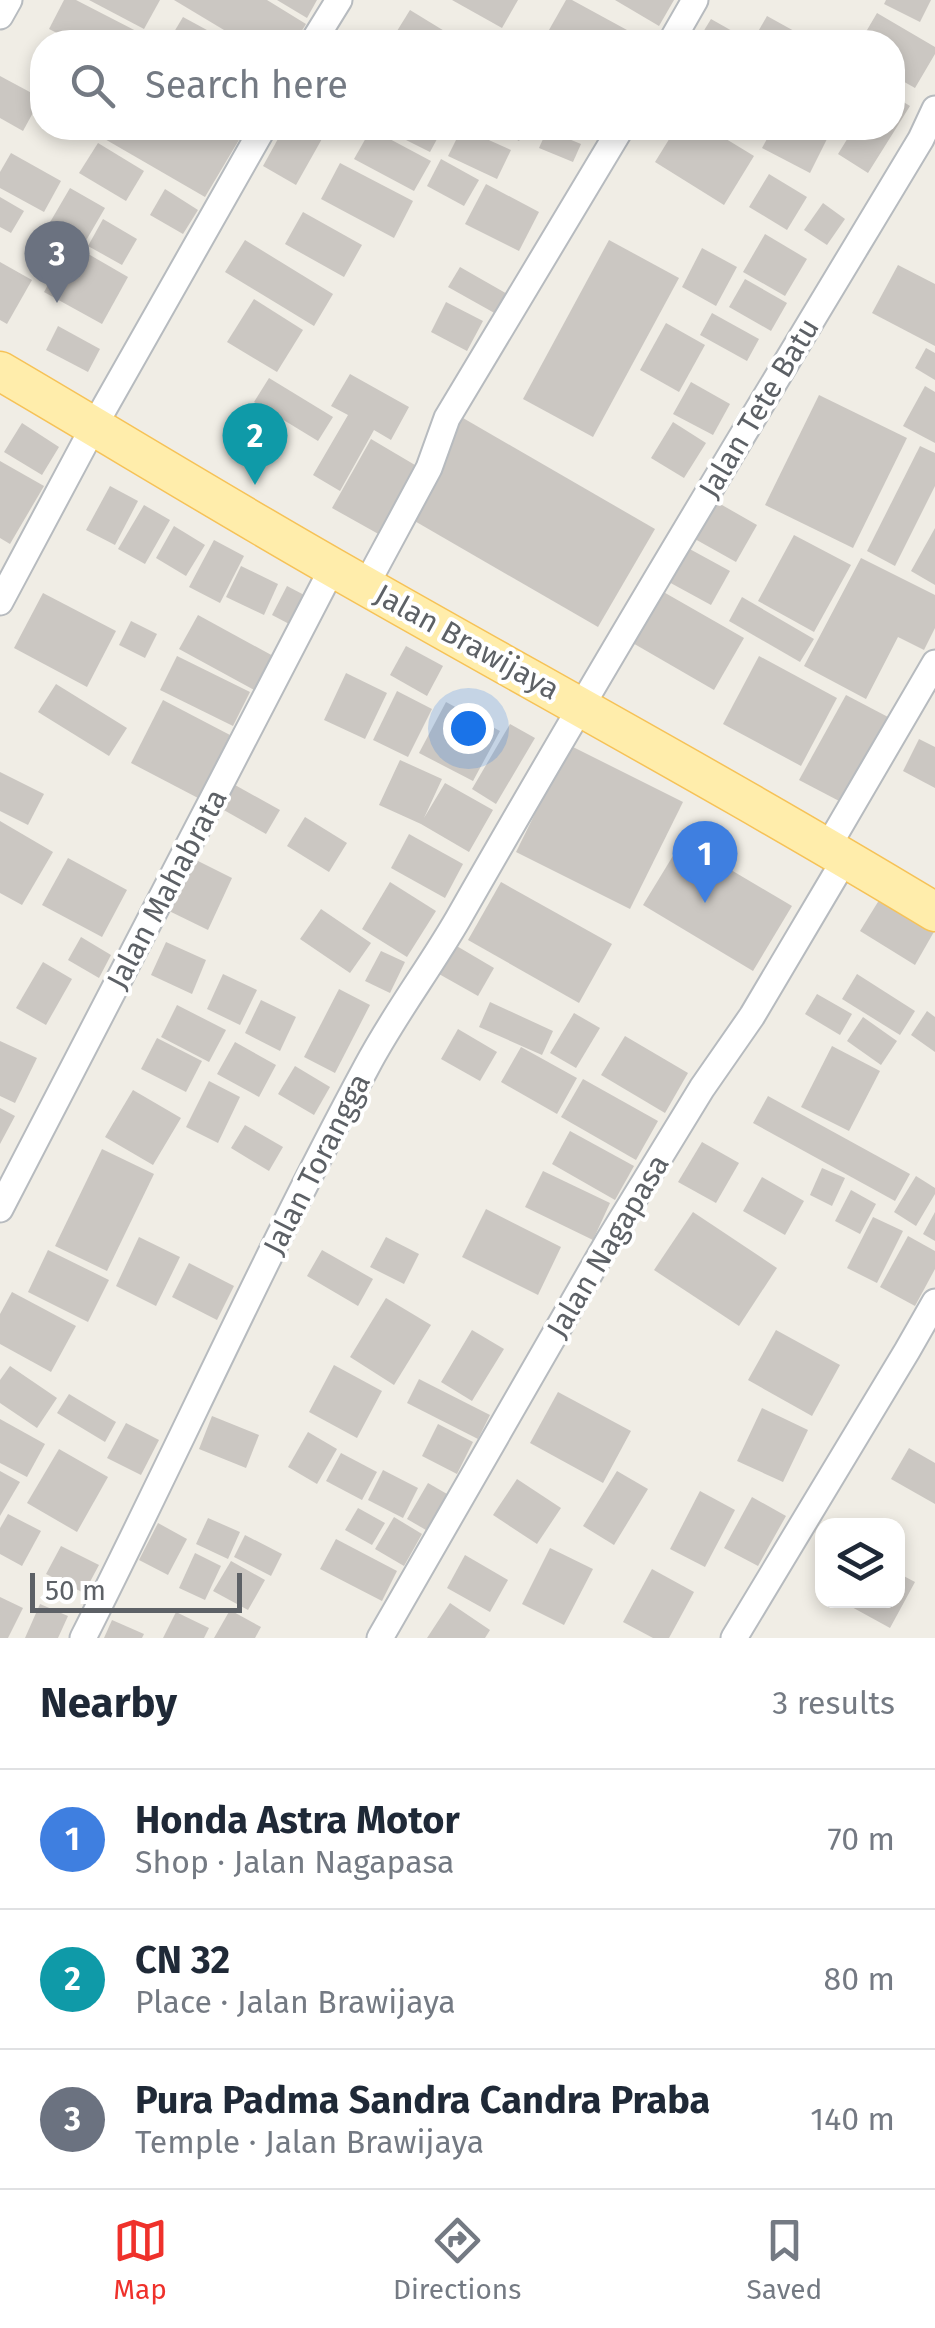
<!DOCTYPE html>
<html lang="en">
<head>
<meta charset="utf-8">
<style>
	:root { --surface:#fff; --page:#f2f2f3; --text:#1f2937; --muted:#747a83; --line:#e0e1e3; --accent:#ef312b }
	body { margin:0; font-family:"Fira Sans",sans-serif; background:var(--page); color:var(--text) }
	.controls { position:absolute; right:30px; bottom:30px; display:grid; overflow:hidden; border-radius:20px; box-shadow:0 5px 15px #0003 }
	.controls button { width:90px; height:90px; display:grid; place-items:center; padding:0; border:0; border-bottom:2px solid var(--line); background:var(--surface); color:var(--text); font:50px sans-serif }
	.scale { position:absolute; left:30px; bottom:25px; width:212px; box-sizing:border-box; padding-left:10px; border:5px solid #5d6166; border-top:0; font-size:28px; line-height:35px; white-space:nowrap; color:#5d6166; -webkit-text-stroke:8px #fff; paint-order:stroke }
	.you { position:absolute; left:468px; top:728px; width:35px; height:35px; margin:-25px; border:8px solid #fff; border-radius:50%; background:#1a73e8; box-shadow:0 0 0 15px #1a73e833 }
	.badge { display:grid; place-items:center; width:65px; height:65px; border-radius:50%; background:var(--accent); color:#fff; font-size:32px; font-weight:700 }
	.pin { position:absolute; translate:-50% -82px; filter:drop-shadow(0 2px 5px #0008) }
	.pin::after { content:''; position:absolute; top:52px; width:35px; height:30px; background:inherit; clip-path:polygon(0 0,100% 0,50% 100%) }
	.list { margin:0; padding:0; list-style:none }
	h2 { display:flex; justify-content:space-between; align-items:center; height:130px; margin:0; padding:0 40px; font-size:42px }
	h2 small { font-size:32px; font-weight:400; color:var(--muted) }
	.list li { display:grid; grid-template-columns:65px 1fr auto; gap:30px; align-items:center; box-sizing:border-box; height:140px; padding:0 40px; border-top:2px solid var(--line) }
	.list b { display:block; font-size:38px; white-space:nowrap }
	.list p { margin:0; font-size:32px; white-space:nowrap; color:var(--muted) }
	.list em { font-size:32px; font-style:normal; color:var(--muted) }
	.icon { flex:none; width:55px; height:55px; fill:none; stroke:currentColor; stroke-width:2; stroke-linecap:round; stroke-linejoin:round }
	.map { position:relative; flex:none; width:935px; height:1638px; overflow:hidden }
	.search { position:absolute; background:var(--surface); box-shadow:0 5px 15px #0003; left:30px; right:30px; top:30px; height:110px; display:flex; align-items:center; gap:25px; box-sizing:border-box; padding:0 35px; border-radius:40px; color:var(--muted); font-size:38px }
	.sheet { height:550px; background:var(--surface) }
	nav { display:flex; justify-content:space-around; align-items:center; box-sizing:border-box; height:140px; border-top:2px solid var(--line); background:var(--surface); font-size:28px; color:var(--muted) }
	nav a { display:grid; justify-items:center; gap:5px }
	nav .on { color:var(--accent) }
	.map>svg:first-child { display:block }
	.building { fill:#cbc7c2 }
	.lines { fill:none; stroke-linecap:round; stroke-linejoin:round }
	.minor-casing { stroke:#b7bbbf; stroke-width:29 }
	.primary-casing { stroke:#f6c257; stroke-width:41 }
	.minor { stroke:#fff; stroke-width:25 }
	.primary { stroke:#ffedab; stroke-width:38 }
	.labels { text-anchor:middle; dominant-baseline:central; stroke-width:8; stroke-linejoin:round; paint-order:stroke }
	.street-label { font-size:30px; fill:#5d6166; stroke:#fff }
</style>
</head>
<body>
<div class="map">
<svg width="935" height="1638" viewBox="0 0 935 1638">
	<rect width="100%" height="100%" fill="#f0ede5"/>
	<g class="building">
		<path d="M64,0H76L140,33L135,42H75L49,29Z"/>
		<path d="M89,0H160L144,29Z"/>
		<path d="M174,0H267L306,24L295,42H244Z"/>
		<path d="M277,0H317L307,18Z"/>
		<path d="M452,0H518L502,28Z"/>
		<path d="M566,0H572L649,42H556L545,37Z"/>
		<path d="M615,0H674L659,26Z"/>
		<path d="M886,0H931L920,22L884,4Z"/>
		<path d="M410,10L459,40L457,42H416L397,31Z"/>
		<path d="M877,13L935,47V54L915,88L892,75V42H860Z"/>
		<path d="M767,16L814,42H752Z"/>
		<path d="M183,17L229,42H168Z"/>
		<path d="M711,19L741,36L737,42H697Z"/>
		<path d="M360,30L382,42H353Z"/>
		<path d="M0,76L41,98L23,131L0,118Z"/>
		<path d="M892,95L910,106L868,173L838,154L854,128H892Z"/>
		<path d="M109,128H246L205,197L103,138Z"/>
		<path d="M284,128H306L323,137L296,185L263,166Z"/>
		<path d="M382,128H443L430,152Z"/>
		<path d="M462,128L511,150L497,179L448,156Z"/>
		<path d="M495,128H526L519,141Z"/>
		<path d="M676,128H708L754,156L724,205L655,162Z"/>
		<path d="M773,128H815L829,135L810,173L762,148Z"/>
		<path d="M371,129L431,161L414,191L354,159Z"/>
		<path d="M547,130L581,144L573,162L539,148Z"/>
		<path d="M98,143L144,171L126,201L79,173Z"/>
		<path d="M11,153L61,181L44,212L0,188V172Z"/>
		<path d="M441,159L479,180L464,206L427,186Z"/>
		<path d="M340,163L413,201L394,238L321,199Z"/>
		<path d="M769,174L807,197L787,230L749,207Z"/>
		<path d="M486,184L539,212L519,251L465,224Z"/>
		<path d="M70,188L105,208L84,244L49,224Z"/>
		<path d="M165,189L198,210L183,234L150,215Z"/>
		<path d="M0,197L24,211L11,233L0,227Z"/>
		<path d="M823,203L845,219L827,245L804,230Z"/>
		<path d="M303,212L362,245L344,277L285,244Z"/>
		<path d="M103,219L137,239L122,265L88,246Z"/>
		<path d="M765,234L807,259L785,296L743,272Z"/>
		<path d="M245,240L333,294L314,326L225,272Z"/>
		<path d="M609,240L679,278L593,437L523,399Z"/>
		<path d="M71,244L128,277L102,324L44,292Z"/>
		<path d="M702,248L737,267L716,306L682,287Z"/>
		<path d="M0,262L32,280L7,324L0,320Z"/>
		<path d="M898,265L935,284V346L872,313Z"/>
		<path d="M460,267L509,295L498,315L448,287Z"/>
		<path d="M745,279L787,303L771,331L729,307Z"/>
		<path d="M254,299L303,330L277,372L227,342Z"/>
		<path d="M446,302L483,321L467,351L431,332Z"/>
		<path d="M712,313L759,339L747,361L700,335Z"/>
		<path d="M666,323L705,345L679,392L640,370Z"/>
		<path d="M58,326L100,349L88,372L46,350Z"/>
		<path d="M926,348L935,353V380L915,368Z"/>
		<path d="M350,374L409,407L391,440L374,430L340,491L313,475L348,415L331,406Z"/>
		<path d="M269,378L333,417L318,441L254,402Z"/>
		<path d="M691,382L730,404L713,435L673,414Z"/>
		<path d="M925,386L935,392V443L903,426Z"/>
		<path d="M819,395L907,438L853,548L765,505Z"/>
		<path d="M463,418L655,529L598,627L406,516Z"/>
		<path d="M673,422L706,443L684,478L651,458Z"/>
		<path d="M22,423L59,447L42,475L4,452Z"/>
		<path d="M371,439L420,468L382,536L332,508Z"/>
		<path d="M920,446L935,453V486L895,566L867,551Z"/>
		<path d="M0,461L44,486L10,544L0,538Z"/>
		<path d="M110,486L138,501L115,545L86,530Z"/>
		<path d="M708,497L757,525L736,562L686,534Z"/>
		<path d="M144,505L170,520L145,564L118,549Z"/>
		<path d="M174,526L205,545L186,576L156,558Z"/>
		<path d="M935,528V585L911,571Z"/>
		<path d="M794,535L851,565L814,632L758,601Z"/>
		<path d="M214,540L244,556L220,603L189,587Z"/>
		<path d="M686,547L730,571L711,605L667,581Z"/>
		<path d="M861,558L935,595V628L924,650L898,637L866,699L804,666Z"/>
		<path d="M241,566L278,584L264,615L226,597Z"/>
		<path d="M287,586L308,597L293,626L272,615Z"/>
		<path d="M660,590L744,638L714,690L631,642Z"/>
		<path d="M43,593L116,631L87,687L14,648Z"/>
		<path d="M742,597L814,639L800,662L729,621Z"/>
		<path d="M198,615L275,657L256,691L179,649Z"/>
		<path d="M131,621L157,634L145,658L119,645Z"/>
		<path d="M406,646L443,666L427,696L390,675Z"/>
		<path d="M177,656L250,692L233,726L160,690Z"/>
		<path d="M759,656L837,698L801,766L723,724Z"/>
		<path d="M346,673L387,693L365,739L324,720Z"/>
		<path d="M56,684L127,728L109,756L38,712Z"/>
		<path d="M397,691L432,709L408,757L373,740Z"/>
		<path d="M846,695L888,717L841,802L799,780Z"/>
		<path d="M163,700L230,735L198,798L131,763Z"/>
		<path d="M446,702L500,731L473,781L419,753Z"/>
		<path d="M510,724L535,738L496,804L472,789Z"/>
		<path d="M919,739L935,747V788L903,771Z"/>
		<path d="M569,745L683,802L630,909L516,852Z"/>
		<path d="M400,760L442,779L424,818L445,783L493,810L469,852L421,824L379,805Z"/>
		<path d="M0,772L44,794L28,825L0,811Z"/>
		<path d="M235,785L280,810L266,834L222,809Z"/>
		<path d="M305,817L347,843L329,872L287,846Z"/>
		<path d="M0,821L53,852L22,905L0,893Z"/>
		<path d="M409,834L463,864L445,898L391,868Z"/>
		<path d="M682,841L792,906L753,971L643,905Z"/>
		<path d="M190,857L232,878L208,930L165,909Z"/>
		<path d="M68,858L127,890L102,937L42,905Z"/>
		<path d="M390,882L436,911L407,957L362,929Z"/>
		<path d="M501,882L612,944L579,1003L468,940Z"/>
		<path d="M881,897L935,930L915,965L860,931Z"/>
		<path d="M321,909L371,943L350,973L300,939Z"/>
		<path d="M81,937L111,955L99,978L68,960Z"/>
		<path d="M166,942L206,960L192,994L151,975Z"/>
		<path d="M455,945L494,968L478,996L439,974Z"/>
		<path d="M381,951L405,962L390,993L365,981Z"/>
		<path d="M43,962L72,979L46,1025L16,1008Z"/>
		<path d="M223,974L257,990L240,1025L207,1009Z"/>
		<path d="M857,974L915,1011L900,1035L842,999Z"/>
		<path d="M339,989L370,1005L335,1073L304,1057Z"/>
		<path d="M817,994L852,1014L840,1035L805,1014Z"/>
		<path d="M261,1000L296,1017L280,1051L245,1033Z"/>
		<path d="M490,1002L553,1031L542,1055L479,1027Z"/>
		<path d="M177,1005L226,1030L209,1062L161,1037Z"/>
		<path d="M927,1011L935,1017V1052L911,1035Z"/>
		<path d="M574,1013L600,1028L576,1068L550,1053Z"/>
		<path d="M863,1017L897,1041L881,1065L847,1041Z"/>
		<path d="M458,1029L497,1052L480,1081L441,1059Z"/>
		<path d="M625,1036L688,1073L665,1113L601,1075Z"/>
		<path d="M157,1038L202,1061L186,1092L141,1069Z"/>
		<path d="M0,1041L37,1058L15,1103L0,1096Z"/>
		<path d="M235,1042L276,1065L259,1097L217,1074Z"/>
		<path d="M832,1046L880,1071L849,1131L801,1107Z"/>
		<path d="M521,1047L577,1078L557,1114L501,1082Z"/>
		<path d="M295,1066L330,1087L314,1115L278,1094Z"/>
		<path d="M583,1079L658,1121L636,1160L561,1117Z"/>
		<path d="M209,1081L240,1097L218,1143L186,1127Z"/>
		<path d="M133,1090L181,1118L153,1165L105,1137Z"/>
		<path d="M768,1096L910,1174L895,1201L753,1123Z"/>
		<path d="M0,1108L15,1116L0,1144Z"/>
		<path d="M245,1125L283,1147L269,1171L231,1148Z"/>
		<path d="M570,1131L634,1166L615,1200L552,1164Z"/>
		<path d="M702,1142L739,1163L716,1203L678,1182Z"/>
		<path d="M102,1149L154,1174L107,1271L55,1246Z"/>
		<path d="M822,1168L845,1178L832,1206L810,1195Z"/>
		<path d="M543,1171L610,1203L593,1240L525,1207Z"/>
		<path d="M916,1176L935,1188V1194L916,1226L894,1212Z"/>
		<path d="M762,1177L804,1201L785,1235L743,1211Z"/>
		<path d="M851,1190L876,1204L860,1234L835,1221Z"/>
		<path d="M486,1209L561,1247L538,1295L462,1257Z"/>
		<path d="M693,1212L777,1268L739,1326L654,1270Z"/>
		<path d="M935,1212V1241L923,1234Z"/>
		<path d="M873,1217L903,1231L877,1283L847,1268Z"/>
		<path d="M908,1236L935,1251V1269L915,1306L880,1287Z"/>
		<path d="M139,1237L180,1257L156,1306L116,1286Z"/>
		<path d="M386,1237L419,1254L404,1284L370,1267Z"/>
		<path d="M48,1250L109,1280L88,1322L28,1292Z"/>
		<path d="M322,1250L373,1279L358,1306L307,1276Z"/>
		<path d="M189,1263L234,1286L217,1320L172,1297Z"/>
		<path d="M12,1292L76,1326L51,1372L0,1344V1314Z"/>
		<path d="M386,1298L431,1325L394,1385L350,1357Z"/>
		<path d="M472,1330L504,1349L472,1401L441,1382Z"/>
		<path d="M776,1330L840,1365L812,1416L748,1380Z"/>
		<path d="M334,1365L382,1391L357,1438L309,1412Z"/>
		<path d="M10,1366L57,1398L37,1428L0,1403V1380Z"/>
		<path d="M419,1379L490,1415L478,1439L407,1403Z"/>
		<path d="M558,1392L631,1431L603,1483L530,1443Z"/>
		<path d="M69,1394L116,1422L105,1442L57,1413Z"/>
		<path d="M762,1408L808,1430L783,1482L737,1461Z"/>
		<path d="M212,1416L259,1435L246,1468L199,1449Z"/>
		<path d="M0,1419L45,1444L27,1477L0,1463Z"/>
		<path d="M126,1423L159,1440L141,1475L107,1458Z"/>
		<path d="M438,1424L473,1442L457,1474L422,1456Z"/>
		<path d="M308,1432L337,1449L317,1484L288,1467Z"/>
		<path d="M909,1448L935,1463V1504L891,1479Z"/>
		<path d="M59,1449L108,1477L77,1532L27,1503Z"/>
		<path d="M341,1453L377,1472L362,1500L326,1481Z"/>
		<path d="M383,1470L418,1488L403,1518L368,1500Z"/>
		<path d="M0,1471L20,1482L0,1516Z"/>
		<path d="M617,1471L648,1489L614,1545L583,1526Z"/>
		<path d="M517,1479L561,1508L537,1544L493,1515Z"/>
		<path d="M428,1483L447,1494L426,1530L407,1519Z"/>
		<path d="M700,1491L735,1510L705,1567L670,1549Z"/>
		<path d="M752,1497L786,1516L758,1566L724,1548Z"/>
		<path d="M358,1508L385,1523L372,1545L345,1530Z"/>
		<path d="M8,1514L41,1531L22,1566L0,1554V1528Z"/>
		<path d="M394,1517L422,1534L404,1566L375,1549Z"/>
		<path d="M208,1518L240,1532L228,1559L196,1544Z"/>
		<path d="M158,1523L187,1539L168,1575L139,1560Z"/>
		<path d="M245,1535L282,1554L271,1576L234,1557Z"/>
		<path d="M336,1539L397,1571L382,1601L320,1569Z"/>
		<path d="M61,1546L99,1565L84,1593L46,1574Z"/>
		<path d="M550,1548L593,1569L564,1625L522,1604Z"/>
		<path d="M195,1553L221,1566L205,1600L179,1588Z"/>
		<path d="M465,1555L508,1580L490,1612L447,1588Z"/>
		<path d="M231,1561L265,1580L248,1610L213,1591Z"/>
		<path d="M652,1569L694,1592L669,1638H653L623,1622Z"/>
		<path d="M898,1573L915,1582L890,1628L839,1600H898Z"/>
		<path d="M0,1597L23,1608L8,1638H0Z"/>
		<path d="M450,1603L490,1630L485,1638H427Z"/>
		<path d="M40,1604L68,1616L58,1638H25Z"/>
		<path d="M230,1610L261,1627L255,1638H214Z"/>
		<path d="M176,1612L209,1628L204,1638H163Z"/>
		<path d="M112,1620L144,1634L142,1638H104Z"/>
	</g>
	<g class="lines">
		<g class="minor-casing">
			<g id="minor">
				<path d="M0,16L9,0"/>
				<path d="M313,42L339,0"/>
				<path d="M671,42L695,0"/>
				<path d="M366,585L429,468L447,418L621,128"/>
				<path d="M0,602L94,426L263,128"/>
				<path d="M827,848L935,663"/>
				<path d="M0,1209L333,567"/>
				<path d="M83,1638C179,1448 266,1253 367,1066C394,1015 429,969 458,919C608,656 765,398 921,139L935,109"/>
				<path d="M380,1638L609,1240L702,1088L752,1016L845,859"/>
				<path d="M734,1638L907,1351L935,1302"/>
			</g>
		</g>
		<g class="primary-casing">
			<path id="primary" d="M0,371C111,436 220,503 332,567C533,682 737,792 935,912"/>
		</g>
		<use href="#minor" class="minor"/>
		<use href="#primary" class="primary"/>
	</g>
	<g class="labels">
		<g class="street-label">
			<text transform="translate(759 408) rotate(-59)">Jalan Tete Batu</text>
			<text transform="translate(467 642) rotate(29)">Jalan Brawijaya</text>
			<text transform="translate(167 889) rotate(-62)">Jalan Mahabrata</text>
			<text transform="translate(317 1164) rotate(-63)">Jalan Torangga</text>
			<text transform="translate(608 1246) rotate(-59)">Jalan Nagapasa</text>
		</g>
	</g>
</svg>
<div class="controls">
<button><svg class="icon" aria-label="layers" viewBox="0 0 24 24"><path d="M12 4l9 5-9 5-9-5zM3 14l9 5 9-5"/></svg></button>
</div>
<div class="scale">50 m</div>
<div class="you"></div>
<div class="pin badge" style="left:705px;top:903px;background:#3f7fe0">1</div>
<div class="pin badge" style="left:255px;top:485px;background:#0f9aa8">2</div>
<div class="pin badge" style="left:57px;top:303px;background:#6b7280">3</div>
<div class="search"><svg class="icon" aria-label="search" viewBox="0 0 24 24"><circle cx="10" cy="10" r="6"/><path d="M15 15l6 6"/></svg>Search here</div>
</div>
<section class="sheet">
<h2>Nearby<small>3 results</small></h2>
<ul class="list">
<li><span class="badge" style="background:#3f7fe0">1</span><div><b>Honda Astra Motor</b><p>Shop · Jalan Nagapasa</p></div><em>70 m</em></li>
<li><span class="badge" style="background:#0f9aa8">2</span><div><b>CN 32</b><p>Place · Jalan Brawijaya</p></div><em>80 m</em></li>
<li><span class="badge" style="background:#6b7280">3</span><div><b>Pura Padma Sandra Candra Praba</b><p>Temple · Jalan Brawijaya</p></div><em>140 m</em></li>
</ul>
</section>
<nav>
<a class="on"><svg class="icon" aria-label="map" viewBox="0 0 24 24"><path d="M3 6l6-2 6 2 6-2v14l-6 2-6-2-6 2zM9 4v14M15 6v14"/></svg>Map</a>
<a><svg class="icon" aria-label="directions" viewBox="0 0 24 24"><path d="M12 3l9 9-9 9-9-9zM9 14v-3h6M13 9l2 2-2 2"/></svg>Directions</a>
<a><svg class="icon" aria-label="saved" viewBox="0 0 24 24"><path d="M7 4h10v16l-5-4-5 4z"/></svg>Saved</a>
</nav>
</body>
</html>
